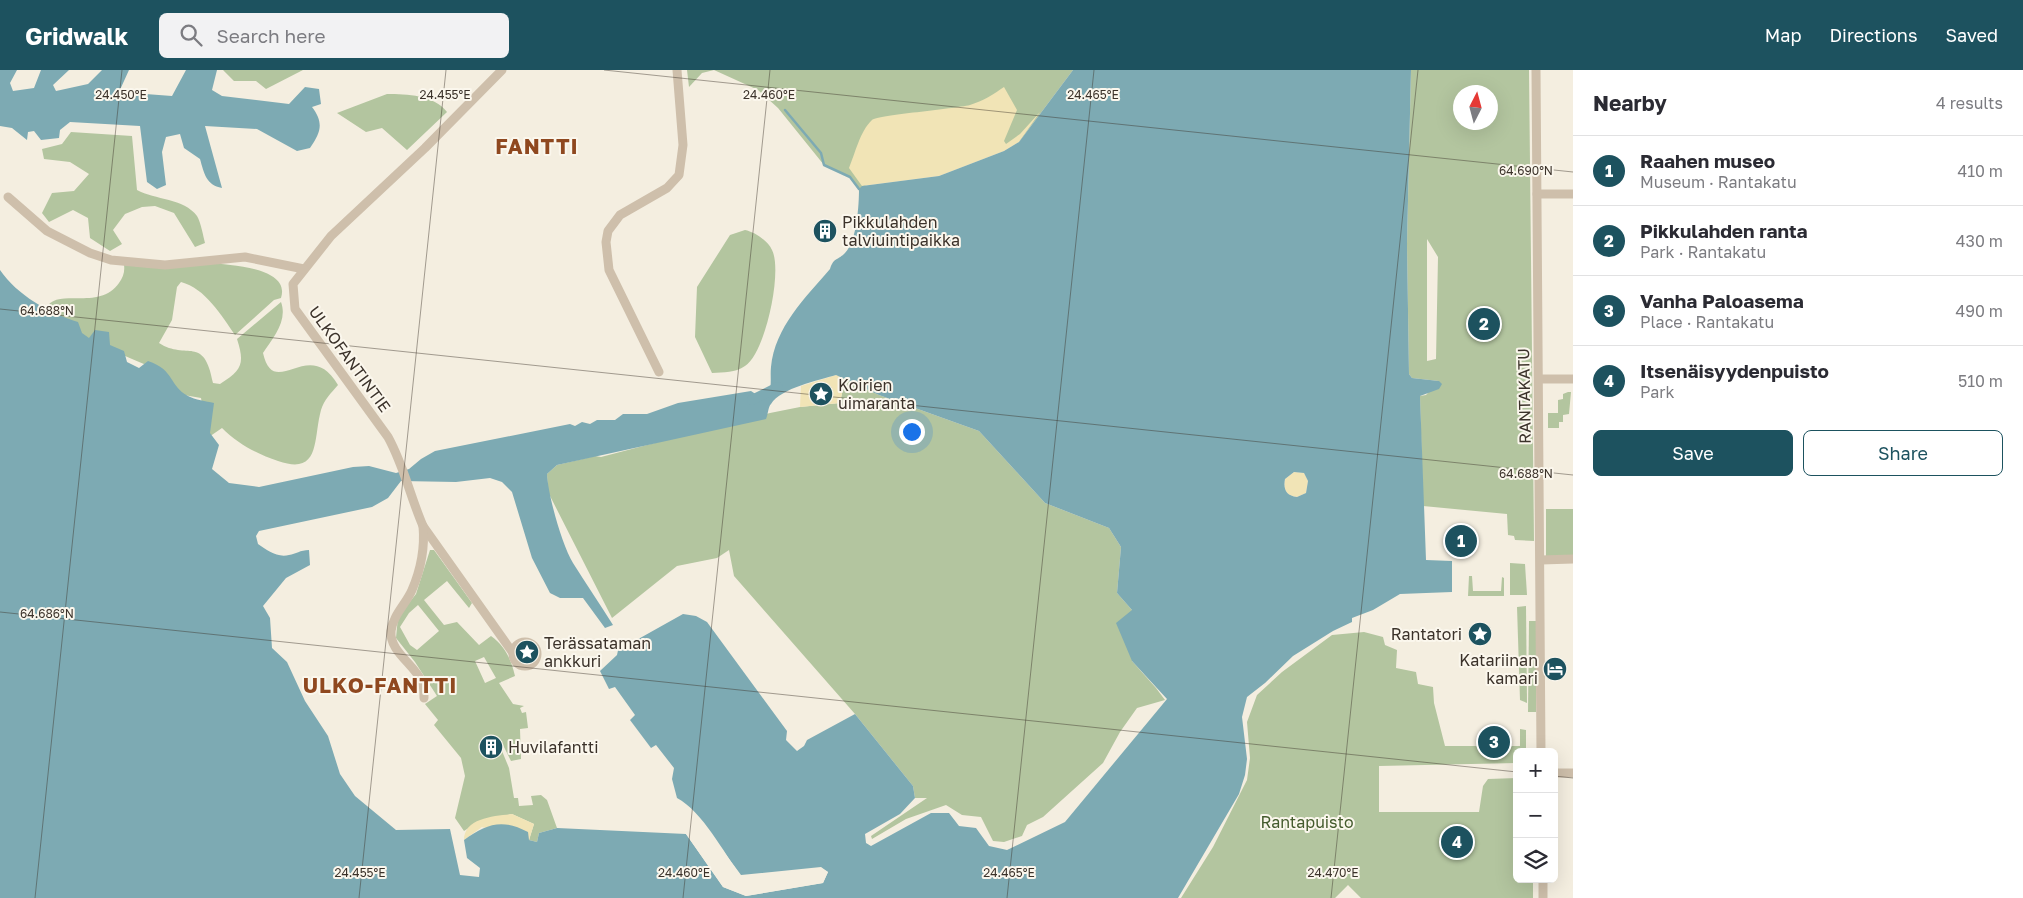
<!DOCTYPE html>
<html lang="en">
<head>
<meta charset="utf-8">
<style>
	:root { --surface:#fff; --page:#f2f2f3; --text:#2b2b33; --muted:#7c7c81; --line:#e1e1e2; --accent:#1d525f }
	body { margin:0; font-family:"Golos Text",sans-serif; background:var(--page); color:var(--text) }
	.controls { position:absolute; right:15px; bottom:15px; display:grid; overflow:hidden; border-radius:8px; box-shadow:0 5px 20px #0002 }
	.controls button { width:45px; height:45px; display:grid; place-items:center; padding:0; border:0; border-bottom:1px solid var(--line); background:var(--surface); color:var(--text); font:25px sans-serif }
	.compass { position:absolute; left:1453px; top:15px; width:45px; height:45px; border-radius:50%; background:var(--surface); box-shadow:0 5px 20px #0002; rotate:6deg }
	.you { position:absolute; left:911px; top:361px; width:18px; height:18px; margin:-12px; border:4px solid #fff; border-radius:50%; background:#1a73e8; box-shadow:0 0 0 8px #1a73e833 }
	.badge { display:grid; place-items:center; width:32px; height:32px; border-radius:50%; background:var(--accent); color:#fff; font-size:16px; font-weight:700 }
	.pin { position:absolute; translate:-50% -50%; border:2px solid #fff; box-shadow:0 1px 5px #0006 }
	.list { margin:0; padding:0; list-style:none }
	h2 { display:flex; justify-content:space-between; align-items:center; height:65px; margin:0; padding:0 20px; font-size:21px }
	h2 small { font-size:16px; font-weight:400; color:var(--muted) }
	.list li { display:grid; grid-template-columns:32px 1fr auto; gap:15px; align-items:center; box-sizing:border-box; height:70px; padding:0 20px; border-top:1px solid var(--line) }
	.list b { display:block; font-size:19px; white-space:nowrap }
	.list p { margin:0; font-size:16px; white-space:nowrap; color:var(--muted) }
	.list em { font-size:16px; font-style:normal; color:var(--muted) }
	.actions { display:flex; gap:10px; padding:15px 20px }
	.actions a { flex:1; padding:11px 0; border:1px solid var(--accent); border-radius:8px; text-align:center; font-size:18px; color:var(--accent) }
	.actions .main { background:var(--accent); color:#fff }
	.icon { flex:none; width:28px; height:28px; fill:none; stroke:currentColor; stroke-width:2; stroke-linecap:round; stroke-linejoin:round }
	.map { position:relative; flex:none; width:1573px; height:828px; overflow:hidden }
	header { display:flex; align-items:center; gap:30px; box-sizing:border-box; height:70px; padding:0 25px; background:var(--accent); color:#fff }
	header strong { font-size:24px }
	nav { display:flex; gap:28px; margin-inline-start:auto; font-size:18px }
	.search { width:350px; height:45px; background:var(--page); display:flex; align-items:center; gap:12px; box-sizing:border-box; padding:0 18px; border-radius:8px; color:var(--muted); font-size:19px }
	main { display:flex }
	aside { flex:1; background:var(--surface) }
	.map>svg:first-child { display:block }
	.green { fill:#b3c59f; fill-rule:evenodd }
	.sand { fill:#f1e4b6 }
	.water { fill:#7daab3; fill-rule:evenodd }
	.pier { fill:#f4eee0 }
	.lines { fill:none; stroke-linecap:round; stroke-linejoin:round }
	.stream { stroke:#7daab3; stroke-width:2.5 }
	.canal { stroke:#7daab3; stroke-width:10 }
	.street { stroke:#cebfab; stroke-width:9 }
	.ticks { fill:none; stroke:#3b322a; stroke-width:1; stroke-opacity:0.45 }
	.labels { text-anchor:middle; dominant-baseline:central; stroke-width:4; stroke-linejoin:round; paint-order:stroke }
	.poi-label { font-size:16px; fill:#3b322a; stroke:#fbf7ed; text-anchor:start }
	.street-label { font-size:16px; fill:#3b322a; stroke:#fbf7ed }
	.park-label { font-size:16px; fill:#445b2d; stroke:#fbf7ed }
	.district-label { font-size:21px; font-weight:bold; letter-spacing:1px; fill:#8f481f; stroke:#fbf7ed }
	.ticks-label { font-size:12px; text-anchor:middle; fill:#3b322a; stroke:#fbf7ed; stroke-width:4; stroke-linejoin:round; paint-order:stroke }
</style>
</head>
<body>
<header>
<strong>Gridwalk</strong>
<div class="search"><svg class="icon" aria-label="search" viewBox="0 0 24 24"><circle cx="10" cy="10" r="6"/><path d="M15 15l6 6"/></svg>Search here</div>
<nav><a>Map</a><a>Directions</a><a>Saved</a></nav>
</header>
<main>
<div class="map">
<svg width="1573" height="828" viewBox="0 0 1573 828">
	<rect width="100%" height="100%" fill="#f4eee0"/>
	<g class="green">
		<path d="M223,0H303L266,19L256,11H234Z"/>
		<path d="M687,0H1073L1019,72L906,109L868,114L859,119L850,107L824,95L778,38L758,20L714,0L702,3L689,17Z"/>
		<path d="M1411,0H1529L1534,471L1515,470L1514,466L1508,465L1507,444L1423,436L1420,326L1426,325L1439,311L1412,308L1409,304L1407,174ZM1460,22H1490V52H1460ZM1427,169L1438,187L1436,289L1427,291Z"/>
		<path d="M387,24C407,24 434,25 447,42L407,80L382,58L366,62L337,43Z"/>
		<path d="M71,62L132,66L137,120C155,130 184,128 197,146C201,153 203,165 205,173L195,177L174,143L155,136L142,137L125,144L113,160L122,174L110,181L90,168L88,148L73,140L49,152L42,143L52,123L74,121L89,104L70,92L44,89L42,79L62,74Z"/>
		<path d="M745,160C755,162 768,171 772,180C783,201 765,284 745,296C735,303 724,302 712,303L695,267L697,217L730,165Z"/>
		<path d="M210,193C229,195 291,197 281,228L274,230L235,265C222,246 205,218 181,212L177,217L172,250L159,273C187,291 204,264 213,313L220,314C242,300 245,294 237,269L281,232C288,251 273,268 263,283C274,332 309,265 338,315C331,323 324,330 321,340C313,369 321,406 278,391C257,384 238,374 222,358L206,369L214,372L215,379C179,359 206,351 201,328L178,324L169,309L157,300C128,286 63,263 46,239C55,216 99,242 119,213C123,207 125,202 124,195L156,198Z"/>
		<path d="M845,309L879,325L979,361L1045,433L1109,458L1121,477L1117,523L1132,540V591L1156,618L1165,630L1137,638L1120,662L1103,693L1043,747L1027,755L1022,766L1004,772L993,771L981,747L962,745L946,735L906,749L872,769L871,766L927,728H915L913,716L855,644L734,506L729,480L717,488L677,496L612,548L548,422L547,404L557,395L595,386L601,387L770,343L800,337L840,333Z"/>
		<path d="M1568,322H1571L1569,344L1563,345V352H1559V358H1548V343H1558V330L1563,329V324Z"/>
		<rect x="1546" y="439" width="27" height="47"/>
		<path d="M430,480H434L472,533L469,538L447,511L424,530L444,555L457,552L479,575L491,566C505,576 511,589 515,606L499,613L513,634L524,636L520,638L522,643L526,642L528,658L520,659L521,689L511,691L503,675L498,676L495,665L482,668L486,687L499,685V682L502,681L509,698L514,728H518L519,736L533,735L531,726L541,725L547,730L557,758L539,763L537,772L529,770L534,754L512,744L479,751L464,761L455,748L465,706L461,688L434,655L438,650L425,634L437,626L415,592L396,568L398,547L416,524ZM418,535L439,561L417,580L410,575L400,557L409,543ZM484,587L496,608L485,613L475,591Z"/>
		<path d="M1510,493L1525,494L1527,525H1510Z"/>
		<path d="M1469,506H1472L1473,521H1501L1502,507L1504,508V526H1468Z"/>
		<path d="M1526,536L1527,633L1520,630L1517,537Z"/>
		<path d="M1529,551H1536V642H1528Z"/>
		<path d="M1364,562L1383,567L1385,575L1397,580L1396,598L1416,602L1418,614L1433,617L1434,633L1445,676H1520V659L1526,660V682H1517V693L1379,696V742H1479L1483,716L1488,709L1517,708V809H1533V828H1361L1348,815L1335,828H1181L1213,777L1247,710L1250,688L1247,652L1257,625L1282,602L1332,565Z"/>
	</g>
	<g class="sand">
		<path d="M1004,17L1017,40L1004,71L1006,74L1020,64L1040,42L1019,72L1004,81L939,106L862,116L849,98C855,84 860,61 872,50C879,45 953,39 970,35C983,31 994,24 1004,17Z"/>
		<path d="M836,305L845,309L840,333L800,337L801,316Z"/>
		<path d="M1294,402L1304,403L1308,411L1306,423L1297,427C1286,426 1283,419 1285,409Z"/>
		<path d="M512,744L534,754L529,770L482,757L464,770C464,748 494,746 512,744Z"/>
	</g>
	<g class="water">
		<path d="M0,0H17L10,13L13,21L34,18L41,0H69L53,15L56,21L88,14L102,0H129L119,22L172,26L186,0H217L212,20L222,26L289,34L305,17L319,19L321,34L312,37C324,53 321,62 310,78L297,81L257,59L205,56L222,118C206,115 204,103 200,89L184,78L180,64L166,67L162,82L166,115L157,119L147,112L140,56L70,52L60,60L59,68L41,70L34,61L28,62L27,70L12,58L0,56Z"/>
		<path d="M1073,0H1411L1407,174L1409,304L1412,308L1439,311L1442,314L1439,319L1420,326L1426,490L1452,491V522L1400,524L1373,540L1352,548V552L1333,561L1293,586L1265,613L1247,627L1242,647L1247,689L1245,705L1239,724L1178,828H0V200C17,225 49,243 78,252L82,263L89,268L95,260L109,262L110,275L124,281L127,292L139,298L148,291C175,300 169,316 188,326C195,330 206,331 214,333L210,363L219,375L212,399L229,413L259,417L353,397L369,396L396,403L409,399L421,389L435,381L570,354L575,356L582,352L590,354L597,350H615L623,344H647L678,333L751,321L757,325L769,324C772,314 770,306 771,297C775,257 805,228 830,199C834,187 837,191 845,183C857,171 859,135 859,119L862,116L939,106L1004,81L1019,72ZM836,305L879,325L979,361L1045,433L1109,458L1121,477L1117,523L1132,540L1116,553L1132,591L1167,629L1065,752L1007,780L989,776L976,758L959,756L949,743H931L871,776L866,773L865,764L900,744L915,728L913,716L855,644L807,670L804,676L797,681L786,670L787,661L707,552L696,546L683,544L633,572L620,571L617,585L600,601L609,619L615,617L635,645L630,650L651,678L656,675L674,698L672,709L677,728C702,741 724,783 741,806L821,798L828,802L823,813L746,826L723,817L686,764L557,758L539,763L537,772L529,770L528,762C502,748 486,754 464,770L467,788L480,798L479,807L460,805L450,759L396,760L355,726L340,704L328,666L305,631L287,592L272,578L270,548L263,536L286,508L310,495L309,480C300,480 296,484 289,485C277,488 267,480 258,474L256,466L259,461L372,437L388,428L401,411L456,412L490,408L502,412L512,422L532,488L550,523L560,528H583L605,558L613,555C600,534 586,514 573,493C562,475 548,425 547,404L557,395L766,349C768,345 768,337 771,334C781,318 819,310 836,305ZM1294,402L1304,403L1308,411L1306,423L1297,427C1286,426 1283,419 1285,409Z"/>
	</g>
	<path class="pier" d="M702,752L741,805L821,797L828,802L823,813L746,826L723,817L686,764L688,762L724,815L746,823L821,811L825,803L821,800L740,808L700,753Z"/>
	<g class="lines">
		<path class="stream" d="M785,40L821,83L824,95L850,107L859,119"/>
		<path class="canal" d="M752,330L778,317"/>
		<g class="street">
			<path d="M502,0L425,78L331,166L293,214L295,239L388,367C404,396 410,426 423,456L513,583"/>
			<path d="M1536,0L1541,682"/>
			<path d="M1537,124H1573"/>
			<path d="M8,127L47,161L90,183L111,190L165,195L245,187L304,199"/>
			<path d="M659,302L609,200L606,172L608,161L620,145L667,118L679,105L683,75L677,0"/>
			<path d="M1539,309H1573"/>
			<path d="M423,456C425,478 421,499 412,520C406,534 393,545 391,561C389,581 415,595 422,612C424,616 424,623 424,628"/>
			<path d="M1541,490L1573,489"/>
			<circle cx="525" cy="584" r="12"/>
			<path d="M1554,703H1573"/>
			<path d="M1543,828V809"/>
		</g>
	</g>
	<path class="ticks" d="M604,0L1573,102M0,239L1573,405M0,542L1517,702M1554,706L1573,708M35,828L122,0M359,828L446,0M683,828L770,0M1007,828L1094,0M1331,828L1418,0"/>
	<defs>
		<g id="building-disc" transform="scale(1.25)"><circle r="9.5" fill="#1d525f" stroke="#fbf7ed"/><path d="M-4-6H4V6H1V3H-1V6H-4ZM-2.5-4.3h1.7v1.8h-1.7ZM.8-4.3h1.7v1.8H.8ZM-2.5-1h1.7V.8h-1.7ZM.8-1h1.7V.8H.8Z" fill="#fff"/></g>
		<g id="sight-disc" transform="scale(1.25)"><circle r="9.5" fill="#1d525f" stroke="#fbf7ed"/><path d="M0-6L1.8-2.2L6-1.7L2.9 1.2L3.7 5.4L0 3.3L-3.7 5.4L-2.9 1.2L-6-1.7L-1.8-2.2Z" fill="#fff"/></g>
		<g id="hotel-disc" transform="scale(1.25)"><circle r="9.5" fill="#1d525f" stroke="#fbf7ed"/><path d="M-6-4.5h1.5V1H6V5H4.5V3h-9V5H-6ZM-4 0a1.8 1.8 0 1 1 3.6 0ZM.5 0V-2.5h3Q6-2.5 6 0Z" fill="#fff"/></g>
	</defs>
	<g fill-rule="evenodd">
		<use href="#building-disc" x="825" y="161"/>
		<use href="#sight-disc" x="821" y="324"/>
		<use href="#sight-disc" x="1480" y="564"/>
		<use href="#sight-disc" x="527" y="582"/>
		<use href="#hotel-disc" x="1555" y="599"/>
		<use href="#building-disc" x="491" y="677"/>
	</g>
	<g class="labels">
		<g class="poi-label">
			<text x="842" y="152">Pikkulahden<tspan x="842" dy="18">talviuintipaikka</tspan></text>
			<text x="838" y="315">Koirien<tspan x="838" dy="18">uimaranta</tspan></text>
			<text x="1462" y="564" text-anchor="end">Rantatori</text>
			<text x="544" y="573">Terässataman<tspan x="544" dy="18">ankkuri</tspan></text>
			<text x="1538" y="590" text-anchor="end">Katariinan<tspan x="1538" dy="18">kamari</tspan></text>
			<text x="508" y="677">Huvilafantti</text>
		</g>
		<g class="street-label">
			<text transform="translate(350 289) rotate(54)">ULKOFANTINTIE</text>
			<text transform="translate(1524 326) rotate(-91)">RANTAKATU</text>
		</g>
		<g class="park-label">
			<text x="1307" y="752">Rantapuisto</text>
		</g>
		<g class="district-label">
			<text x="537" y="76">FANTTI</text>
			<text x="380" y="615">ULKO-FANTTI</text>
		</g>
	</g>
	<g class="ticks-label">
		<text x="121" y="29">24.450°E</text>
		<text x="445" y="29">24.455°E</text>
		<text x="769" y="29">24.460°E</text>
		<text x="1093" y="29">24.465°E</text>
		<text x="1526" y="105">64.690°N</text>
		<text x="47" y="245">64.688°N</text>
		<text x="1526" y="408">64.688°N</text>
		<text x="47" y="548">64.686°N</text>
		<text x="360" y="807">24.455°E</text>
		<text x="684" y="807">24.460°E</text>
		<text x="1009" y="807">24.465°E</text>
		<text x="1333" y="807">24.470°E</text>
	</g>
</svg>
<div class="controls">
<button>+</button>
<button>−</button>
<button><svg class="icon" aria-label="layers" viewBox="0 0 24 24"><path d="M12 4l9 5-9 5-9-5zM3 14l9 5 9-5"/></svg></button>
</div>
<svg class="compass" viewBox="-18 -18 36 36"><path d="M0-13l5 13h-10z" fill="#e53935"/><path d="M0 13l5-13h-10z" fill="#7c7c81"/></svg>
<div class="you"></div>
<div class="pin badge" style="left:1461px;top:471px">1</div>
<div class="pin badge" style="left:1484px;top:254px">2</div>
<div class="pin badge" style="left:1494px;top:672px">3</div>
<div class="pin badge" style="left:1457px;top:772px">4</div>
</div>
<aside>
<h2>Nearby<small>4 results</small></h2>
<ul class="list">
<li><span class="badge">1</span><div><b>Raahen museo</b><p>Museum · Rantakatu</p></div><em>410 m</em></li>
<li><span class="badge">2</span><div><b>Pikkulahden ranta</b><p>Park · Rantakatu</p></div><em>430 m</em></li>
<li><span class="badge">3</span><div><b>Vanha Paloasema</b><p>Place · Rantakatu</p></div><em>490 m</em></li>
<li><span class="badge">4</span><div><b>Itsenäisyydenpuisto</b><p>Park</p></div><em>510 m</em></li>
</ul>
<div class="actions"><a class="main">Save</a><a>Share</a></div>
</aside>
</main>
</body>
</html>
